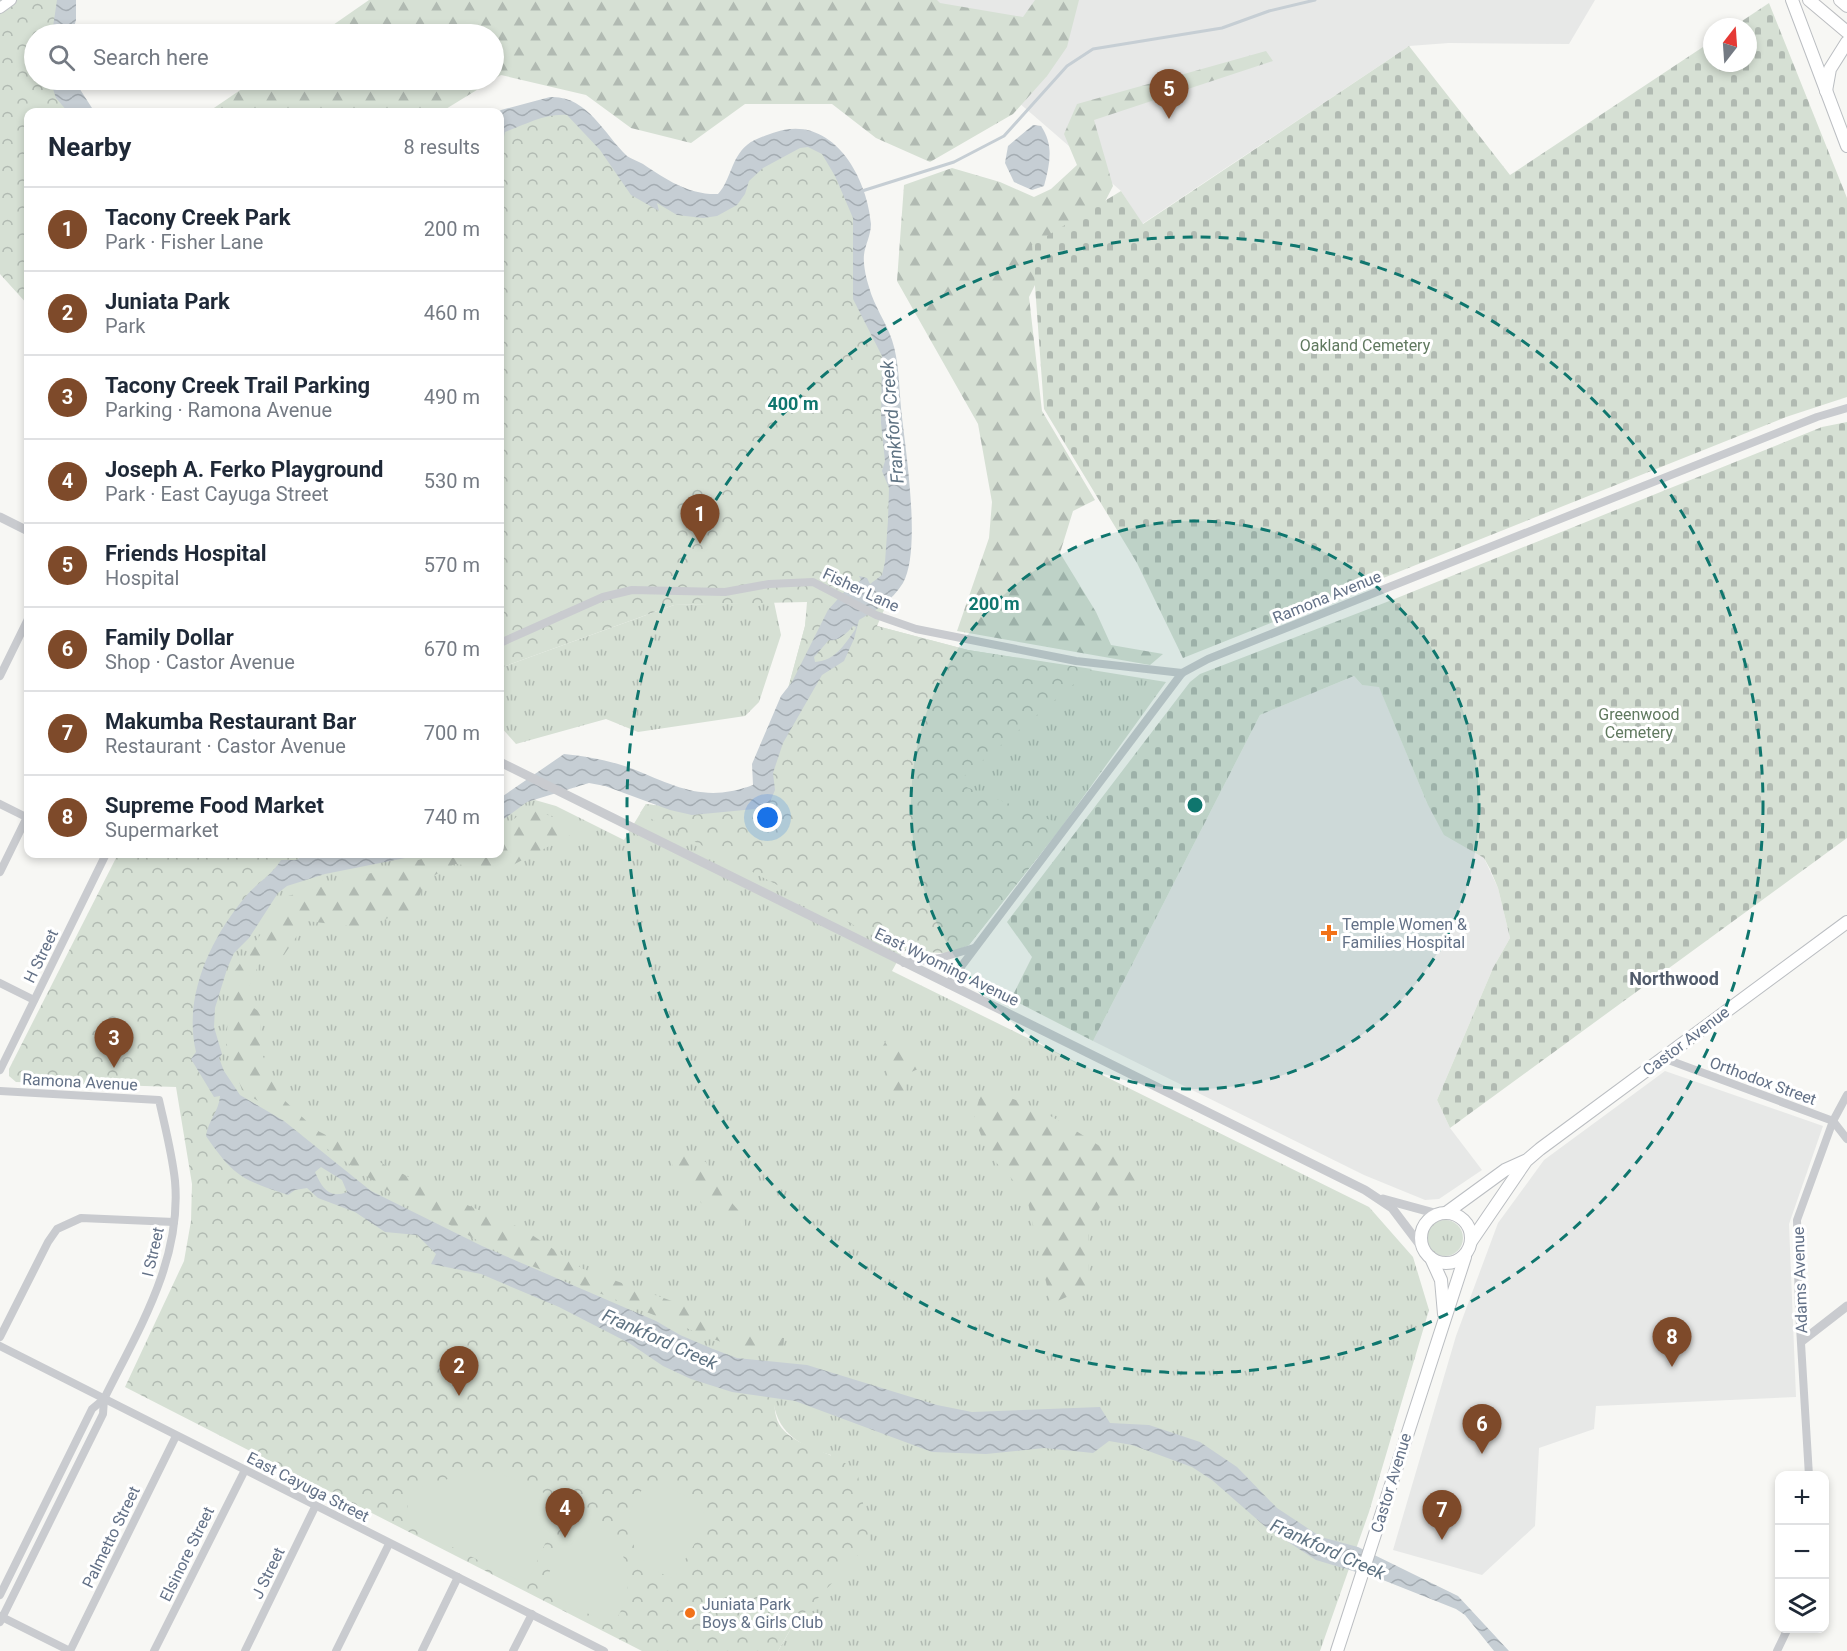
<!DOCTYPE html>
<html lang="en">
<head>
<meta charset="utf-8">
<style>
	:root { --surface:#fff; --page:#f6f6f7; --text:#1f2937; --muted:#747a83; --line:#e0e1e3; --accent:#7e4a2a }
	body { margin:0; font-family:Roboto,sans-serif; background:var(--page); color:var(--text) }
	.controls { position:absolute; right:18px; bottom:18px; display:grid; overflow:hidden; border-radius:12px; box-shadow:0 3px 9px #0003 }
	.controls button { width:54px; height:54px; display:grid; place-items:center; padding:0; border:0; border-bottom:2px solid var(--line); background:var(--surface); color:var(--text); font:30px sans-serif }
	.compass { position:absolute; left:1703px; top:18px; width:54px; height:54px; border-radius:50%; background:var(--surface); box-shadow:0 3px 9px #0003; rotate:17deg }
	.you { position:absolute; left:768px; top:818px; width:21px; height:21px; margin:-15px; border:4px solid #fff; border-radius:50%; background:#1a73e8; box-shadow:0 0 0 9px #1a73e833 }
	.badge { display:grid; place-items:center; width:39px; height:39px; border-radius:50%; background:var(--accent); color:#fff; font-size:20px; font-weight:700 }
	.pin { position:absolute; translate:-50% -50px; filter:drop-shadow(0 2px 3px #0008) }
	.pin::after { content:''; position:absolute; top:32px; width:21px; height:18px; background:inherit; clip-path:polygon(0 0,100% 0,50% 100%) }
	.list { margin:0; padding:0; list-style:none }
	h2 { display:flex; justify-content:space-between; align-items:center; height:78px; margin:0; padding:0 24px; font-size:26px }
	h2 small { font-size:20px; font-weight:400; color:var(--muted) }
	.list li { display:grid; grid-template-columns:39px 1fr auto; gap:18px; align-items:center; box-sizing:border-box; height:84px; padding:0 24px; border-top:2px solid var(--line) }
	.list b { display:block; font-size:22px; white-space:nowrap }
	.list p { margin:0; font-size:20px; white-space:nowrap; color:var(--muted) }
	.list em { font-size:20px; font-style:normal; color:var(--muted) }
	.icon { flex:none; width:33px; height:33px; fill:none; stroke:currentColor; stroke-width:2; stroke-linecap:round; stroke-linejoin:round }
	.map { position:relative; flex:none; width:1847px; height:1651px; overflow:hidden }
	.search { position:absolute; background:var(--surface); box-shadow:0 3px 9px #0003; left:24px; top:24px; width:480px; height:66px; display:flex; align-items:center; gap:15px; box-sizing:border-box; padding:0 21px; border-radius:33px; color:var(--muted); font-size:22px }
	.panel { position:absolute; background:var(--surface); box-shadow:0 3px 9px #0003; left:24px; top:108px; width:480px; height:750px; border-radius:12px }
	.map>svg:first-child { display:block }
	.built { fill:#e7e8e7 }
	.grass { fill:url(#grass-tufts) }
	.forest { fill:url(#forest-firs) }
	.cemetery { fill:url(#cemetery-stones) }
	.park { fill:url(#park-crowns) }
	.pitch { fill:#d6e0d4 }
	.water { fill:url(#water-waves); fill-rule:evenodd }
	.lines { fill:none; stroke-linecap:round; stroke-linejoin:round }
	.stream { stroke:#c6ced4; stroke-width:3 }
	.secondary-casing { stroke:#bdc0c5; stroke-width:12 }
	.primary-casing { stroke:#bbbec2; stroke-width:14 }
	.trunk-casing { stroke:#bcbec1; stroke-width:14 }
	.minor { stroke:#c9cbcf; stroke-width:8 }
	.tertiary { stroke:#c9cbcf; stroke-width:9 }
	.secondary { stroke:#fff; stroke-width:10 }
	.primary { stroke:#fff; stroke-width:12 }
	.trunk { stroke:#fff; stroke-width:12 }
	.ring { fill:none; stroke:#0f766e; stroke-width:3; stroke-dasharray:10 8 }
	.poi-dot { fill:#f27219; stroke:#fff; stroke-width:2 }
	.labels { text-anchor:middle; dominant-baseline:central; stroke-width:6; stroke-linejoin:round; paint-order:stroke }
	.park-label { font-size:16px; fill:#60795f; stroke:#fff }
	.street-label { font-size:16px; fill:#637187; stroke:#fff }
	.poi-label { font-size:16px; fill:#637187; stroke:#fff; text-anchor:start }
	.water-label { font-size:18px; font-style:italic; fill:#5f7383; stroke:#fff }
	.neighbourhood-label { font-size:18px; font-weight:bold; fill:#525c6c; stroke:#fff }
	.centre { fill:#0f766e; stroke:#fff; stroke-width:3 }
	.ring-label { font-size:18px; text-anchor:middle; font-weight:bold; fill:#0f766e; stroke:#fff; stroke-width:6; stroke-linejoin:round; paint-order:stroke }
</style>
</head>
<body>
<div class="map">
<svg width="1847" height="1651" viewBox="0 0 1847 1651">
	<defs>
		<pattern id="grass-tufts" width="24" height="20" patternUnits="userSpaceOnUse" patternTransform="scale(1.5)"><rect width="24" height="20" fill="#d6e0d4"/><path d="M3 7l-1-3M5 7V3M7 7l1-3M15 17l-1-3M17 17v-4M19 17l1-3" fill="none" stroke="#b1bab2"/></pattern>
		<pattern id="forest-firs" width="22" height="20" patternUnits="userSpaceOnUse" patternTransform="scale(1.5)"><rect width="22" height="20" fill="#d6e0d4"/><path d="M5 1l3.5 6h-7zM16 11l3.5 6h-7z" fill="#b1bab2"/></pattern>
		<pattern id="cemetery-stones" width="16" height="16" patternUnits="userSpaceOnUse" patternTransform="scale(1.5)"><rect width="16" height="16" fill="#d6e0d4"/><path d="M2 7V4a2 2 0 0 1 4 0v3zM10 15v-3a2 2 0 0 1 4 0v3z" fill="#b1bab2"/></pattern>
		<pattern id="park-crowns" width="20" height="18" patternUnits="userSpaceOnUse" patternTransform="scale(1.5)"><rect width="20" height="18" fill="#d6e0d4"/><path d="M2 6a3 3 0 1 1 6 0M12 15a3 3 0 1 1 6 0" fill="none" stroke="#b1bab2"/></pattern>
		<pattern id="water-waves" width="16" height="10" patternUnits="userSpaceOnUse" patternTransform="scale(1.5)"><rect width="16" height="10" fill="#c6ced4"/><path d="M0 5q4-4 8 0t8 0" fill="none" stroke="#a4acb2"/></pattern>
	</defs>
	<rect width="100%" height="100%" fill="#f7f7f4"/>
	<g class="built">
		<path d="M922,0H1595L1569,44L1449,43L1409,46L1142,224L1121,191L938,33Z"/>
		<path d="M1354,676L1362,685L1379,686L1427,803L1469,849L1484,858L1498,888L1510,938L1493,968L1437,1100L1450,1128L1482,1170L1439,1199L1425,1200L1364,1175L1093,1041L1260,715Z"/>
		<path d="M1665,1071L1823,1126L1789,1224L1796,1397L1596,1406L1594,1429L1539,1448L1535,1526L1482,1575L1393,1550L1456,1336L1498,1223L1544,1160Z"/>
	</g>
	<g class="grass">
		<path d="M774,602L781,635L759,702L745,716L638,732L606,719L516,744L500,726V668L674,605Z"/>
		<path d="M808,602L877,626L968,650L1166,682L1063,825L969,945L949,953L903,951L892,971L1369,1207L1413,1257L1429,1310L1369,1512L1320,1651H778L793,1625L831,1455C804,1448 778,1434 774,1404L328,1195L237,1137L201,1026L223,952L270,894L328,863L376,854H500V812L514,794L556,806L624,840L646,804L683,809L761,788L805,626Z"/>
		<circle cx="1445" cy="1238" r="18"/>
	</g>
	<g class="forest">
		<path d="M369,0H937L940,3L1023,17L1035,0H1079L1067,47L1047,76L1013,114L930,162L876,138L832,104H745L691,143L631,128L586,95L501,75L494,79V34H320Z"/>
		<path d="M1266,51L1273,61L1094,120L1113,186L1092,227L1052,251L1029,297L1042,411L1095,500L1073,511L1060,553L1096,612L1111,645L1163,654L1150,665L957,631L989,538L992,502L978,424L897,281L904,185L952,168L1000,182L1034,197L1051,189L1077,165L1064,134L1077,104Z"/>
		<path d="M255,80H493L441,112H208Z"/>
		<path d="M528,807L582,829L503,870L455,864L426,880L413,911L357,927L307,921L284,955L259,964L243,1000L261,1013L260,1050L283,1099L316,1130L444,1195L523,1229L583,1269L683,1305L724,1333L784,1338L783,1351L741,1350L502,1254L385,1189L242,1090L226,1045L231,976L288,896L440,854H500V831Z"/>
		<path d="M889,1036L919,1054L918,1069L909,1073L905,1086V1111L892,1091L881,1049Z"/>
		<path d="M981,1092C1032,1094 1109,1153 1152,1182L1102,1202L1088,1234L1089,1287L1051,1304L1026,1194L989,1155L974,1118Z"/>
		<path d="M678,1149L706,1162L720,1189L744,1217L746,1230C707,1210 689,1199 669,1158Z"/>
	</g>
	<g class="cemetery">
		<path d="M1769,3L1847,198V397L1786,417L1183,658L1137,563L1044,409L1032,245L1121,191L1143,224L1409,46L1510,175L1712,41V63H1748V27H1733Z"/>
		<path d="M1847,422V838L1450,1128L1437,1100L1493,968L1510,938L1498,888L1490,869L1484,858L1444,835L1427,803L1379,687L1362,685L1354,676L1260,715L1093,1041L1011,999L1032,957L1007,922L1190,682L1200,674L1392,600L1822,427Z"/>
	</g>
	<g class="park">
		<path d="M0,0H66L67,34H34V80H67L83,112H28V305L0,274Z"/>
		<path d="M563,102L640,176L728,206L774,138L816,139L852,174L860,274L889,340L897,580L877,626L968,650L1092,669L956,783L1063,825L969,945L949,953L903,951L640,813L646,804L683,809L761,788L805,626L807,602L674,605L500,668V116Z"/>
		<path d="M118,854H376L328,863L270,894L223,952L201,1026L222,1098L328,1195L779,1383C776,1394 773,1404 776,1416C781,1440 814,1447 832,1456C841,1460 849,1466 857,1470L870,1542L793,1625L778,1651H642L125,1387L184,1261L191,1221L192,1184L176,1087L16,1082L9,1076V1069Z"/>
	</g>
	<g class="pitch">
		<path d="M487,1467L564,1502L530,1577L518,1580L406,1524L409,1491Z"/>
		<path d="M652,1480L701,1503L707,1523L674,1578C627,1566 613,1511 652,1480Z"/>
		<path d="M577,1516C626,1531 644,1584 612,1625L549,1595L544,1583Z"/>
	</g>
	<g class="water">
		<path d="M57,0H76V20L72,34H52Z"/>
		<path d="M50,80H74L92,108L99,112H68L56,98Z"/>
		<path d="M550,97C587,95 604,134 627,156C631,159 638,161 643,164C667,180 689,195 718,194C731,180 731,158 747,145C754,139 767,135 776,132C832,114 867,176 871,224C871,235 865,245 864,255C863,264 866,278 869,287C874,306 886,322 892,340C899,361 899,386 901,408C905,448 922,549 903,583C892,601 876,610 859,620L854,639L844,661L822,675L783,743L773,773L775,790L770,802L755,809L692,815L670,810L605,786L589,783L527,802L500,822V798L564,754C586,756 612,761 633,769C677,787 705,803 753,785L752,764L781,696L792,682L828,610L845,591L861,580L859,576L867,578L870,584L882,575L885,562L888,520L889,488L882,471L885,461L881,423L882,356L853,299V218L835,176L822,154L808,147L800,148L763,168L749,181L745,194L737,205L717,216L703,218L677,215L657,203L659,211L631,195L600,150L567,115C546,113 524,125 505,132L504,137L500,140L498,112L501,110ZM853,626L856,627L855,630C843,646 836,660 815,662L814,657L829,640C838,642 847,633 853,626Z"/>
		<path d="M1033,125L1041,126C1054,145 1050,164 1044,186L1032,190L1014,182L1005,163L1008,146Z"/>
		<path d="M307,854H425L325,874L287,886L278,893L249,938L234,953L227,969L215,1008L214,1027L222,1054L219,1058L224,1071L240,1095L284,1121L371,1191L482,1246L656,1321L680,1335L713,1349L737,1358L807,1365L937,1405L972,1412L1100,1407L1110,1423L1149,1425L1200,1442L1237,1467L1277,1508L1321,1537L1358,1547L1458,1596L1509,1651H1494L1465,1615L1456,1609L1383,1580L1316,1560L1268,1529L1212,1480L1192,1467L1132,1445L1109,1441L1093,1453L1044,1448L986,1454L932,1452L795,1401L732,1392L691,1379L663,1366L629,1343L559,1307L481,1274L431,1264L436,1254L417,1235L385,1232L355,1212L318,1198L307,1188L295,1190L288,1195C243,1180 234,1177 206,1136C208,1121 219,1111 220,1096L214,1097L191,1059L196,1052C183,997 210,939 246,896C257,883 272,875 281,860H296ZM321,1167L342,1180L347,1192C329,1199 322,1188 315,1172Z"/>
	</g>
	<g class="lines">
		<path class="stream" d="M862,191L954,162L1004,136L1067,66L1093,49L1222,28L1269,11L1315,0"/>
		<g class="secondary-casing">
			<path id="secondary" d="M0,8L11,0"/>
		</g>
		<g class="primary-casing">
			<g id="primary">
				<path d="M1792,0L1847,146"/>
				<path d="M1826,91L1830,69L1847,42"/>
				<circle cx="1446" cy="1238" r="25"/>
				<path d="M1446,1213L1505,1170L1525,1161"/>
				<path d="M1472,1240L1526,1161L1540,1149L1847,922"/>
				<path d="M1431,1258L1441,1280L1444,1314"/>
				<path d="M1337,1651L1465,1257"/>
			</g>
		</g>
		<g class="trunk-casing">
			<g id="trunk">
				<path d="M1809,0L1847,32"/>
				<path d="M1840,0L1847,6"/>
			</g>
		</g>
		<g class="minor">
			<path d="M500,643L603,597L632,590L725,592L769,584L813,582L876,615L916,629L1076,661L1182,673"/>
			<path d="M0,676L28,619"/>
			<path d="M0,804L28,818"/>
			<path d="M0,872L28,815"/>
			<path d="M904,963L940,958L974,948"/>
			<path d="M0,983L34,1000"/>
			<path d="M948,984L1182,673L1208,659L1817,417L1847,408"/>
			<path d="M1663,1058L1833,1121L1847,1139"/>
			<path d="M0,1070L106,854"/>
			<path d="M0,1091L159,1100C165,1127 172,1153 175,1181C182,1261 138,1330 104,1399L103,1414L0,1622"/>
			<path d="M0,1337L48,1242L57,1229L81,1218L174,1222"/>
			<path d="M0,1346L604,1651"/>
			<path d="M1809,1476L1799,1310L1797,1220L1833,1121L1847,1095"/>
			<path d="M0,1595L92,1409L104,1399"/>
			<path d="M0,1616L70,1651"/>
			<path d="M70,1651L176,1436"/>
			<path d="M154,1651L245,1470"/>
			<path d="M245,1651L315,1507"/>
			<path d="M336,1651L389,1544"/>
			<path d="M422,1651L458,1577"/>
			<path d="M513,1651L532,1614"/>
			<path d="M1777,1651L1788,1628"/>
		</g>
		<g class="tertiary">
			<path d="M0,517L28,531"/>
			<path d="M500,762L1365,1190L1392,1208L1420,1245"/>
			<path d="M1383,1199L1438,1214"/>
			<path d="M1802,1341L1847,1306"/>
		</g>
		<use href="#secondary" class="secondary"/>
		<use href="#primary" class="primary"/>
		<use href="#trunk" class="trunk"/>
	</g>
	<circle cx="1195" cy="805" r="284" fill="#0f766e" fill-opacity=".12"/>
	<g class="ring">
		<circle cx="1195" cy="805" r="284"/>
		<circle cx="1195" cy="805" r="568"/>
	</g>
	<g class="poi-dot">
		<path d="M1326 924h6v6h6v6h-6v6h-6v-6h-6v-6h6z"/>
		<circle cx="690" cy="1613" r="6"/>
	</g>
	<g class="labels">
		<g class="park-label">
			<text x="1365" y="345">Oakland Cemetery</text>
			<text x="1639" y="714">Greenwood<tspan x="1639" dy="18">Cemetery</tspan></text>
		</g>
		<g class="street-label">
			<text transform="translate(861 590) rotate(25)">Fisher Lane</text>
			<text transform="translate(1327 597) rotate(-22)">Ramona Avenue</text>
			<text transform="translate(41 956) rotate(-64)">H Street</text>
			<text transform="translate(947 967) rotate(26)">East Wyoming Avenue</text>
			<text transform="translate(1686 1041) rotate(-37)">Castor Avenue</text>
			<text transform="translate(1763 1081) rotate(20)">Orthodox Street</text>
			<text transform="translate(80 1082) rotate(3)">Ramona Avenue</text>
			<text transform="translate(153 1252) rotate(-77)">I Street</text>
			<text transform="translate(1800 1280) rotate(-92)">Adams Avenue</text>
			<text transform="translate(1391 1483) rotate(-73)">Castor Avenue</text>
			<text transform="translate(308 1487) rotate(27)">East Cayuga Street</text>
			<text transform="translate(111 1537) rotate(-64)">Palmetto Street</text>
			<text transform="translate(187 1554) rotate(-64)">Elsinore Street</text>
			<text transform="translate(268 1573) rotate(-64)">J Street</text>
		</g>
		<g class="poi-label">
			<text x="1342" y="924">Temple Women &amp;<tspan x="1342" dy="18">Families Hospital</tspan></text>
			<text x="702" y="1604">Juniata Park<tspan x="702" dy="18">Boys &amp; Girls Club</tspan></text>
		</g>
		<g class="water-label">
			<text transform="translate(892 422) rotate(-95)">Frankford Creek</text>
			<text transform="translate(660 1339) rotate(24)">Frankford Creek</text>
			<text transform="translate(1328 1549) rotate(24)">Frankford Creek</text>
		</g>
		<g class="neighbourhood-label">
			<text x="1674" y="978">Northwood</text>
		</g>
	</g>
	<circle cx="1195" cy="805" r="9" class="centre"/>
	<g class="ring-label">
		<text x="793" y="410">400 m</text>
		<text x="994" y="610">200 m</text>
	</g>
</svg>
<div class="controls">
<button>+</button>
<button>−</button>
<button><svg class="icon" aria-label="layers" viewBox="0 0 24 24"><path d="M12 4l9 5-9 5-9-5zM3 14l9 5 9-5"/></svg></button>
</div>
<svg class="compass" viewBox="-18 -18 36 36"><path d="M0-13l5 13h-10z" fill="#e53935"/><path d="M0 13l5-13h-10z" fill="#747a83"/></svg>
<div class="you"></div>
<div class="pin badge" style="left:700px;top:544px">1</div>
<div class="pin badge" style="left:459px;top:1396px">2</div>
<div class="pin badge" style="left:114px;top:1068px">3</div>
<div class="pin badge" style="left:565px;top:1538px">4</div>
<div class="pin badge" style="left:1169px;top:119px">5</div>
<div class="pin badge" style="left:1482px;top:1454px">6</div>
<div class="pin badge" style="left:1442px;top:1540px">7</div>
<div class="pin badge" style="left:1672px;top:1367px">8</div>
<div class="search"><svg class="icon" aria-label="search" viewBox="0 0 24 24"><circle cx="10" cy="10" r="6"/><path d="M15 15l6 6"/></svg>Search here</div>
<section class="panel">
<h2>Nearby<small>8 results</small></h2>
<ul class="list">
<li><span class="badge">1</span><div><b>Tacony Creek Park</b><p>Park · Fisher Lane</p></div><em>200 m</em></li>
<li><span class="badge">2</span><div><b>Juniata Park</b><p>Park</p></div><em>460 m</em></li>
<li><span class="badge">3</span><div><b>Tacony Creek Trail Parking</b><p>Parking · Ramona Avenue</p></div><em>490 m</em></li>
<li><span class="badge">4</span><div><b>Joseph A. Ferko Playground</b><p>Park · East Cayuga Street</p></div><em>530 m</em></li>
<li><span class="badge">5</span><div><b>Friends Hospital</b><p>Hospital</p></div><em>570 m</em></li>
<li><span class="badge">6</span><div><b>Family Dollar</b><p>Shop · Castor Avenue</p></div><em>670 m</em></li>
<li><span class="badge">7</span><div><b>Makumba Restaurant Bar</b><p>Restaurant · Castor Avenue</p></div><em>700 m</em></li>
<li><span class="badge">8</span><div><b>Supreme Food Market</b><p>Supermarket</p></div><em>740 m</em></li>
</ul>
</section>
</div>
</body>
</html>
